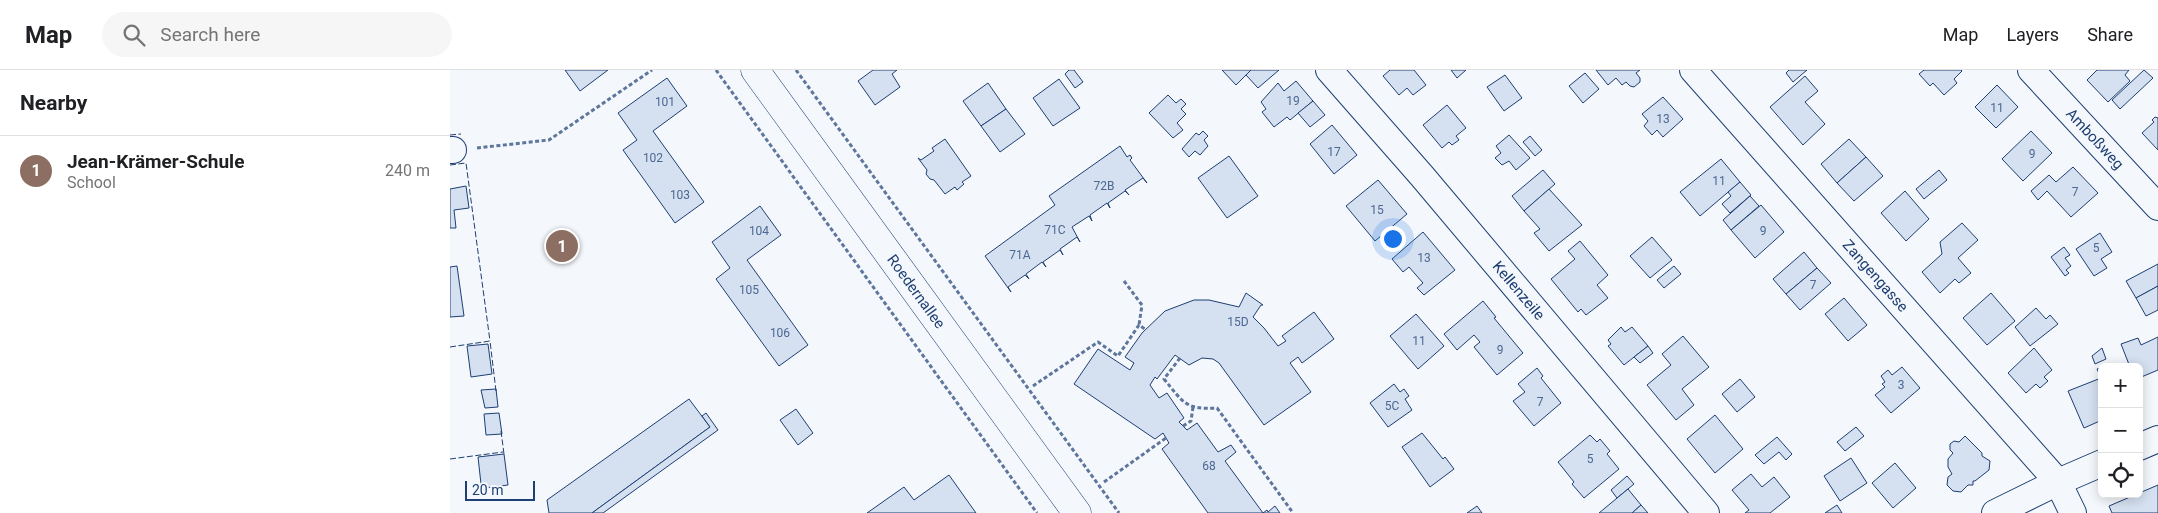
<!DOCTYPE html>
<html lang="en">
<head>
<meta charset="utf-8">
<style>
	:root { --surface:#fff; --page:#f6f6f6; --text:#202124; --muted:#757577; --line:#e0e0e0; --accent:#b45309 }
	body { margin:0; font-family:Roboto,sans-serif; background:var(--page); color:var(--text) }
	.controls { position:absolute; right:15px; bottom:15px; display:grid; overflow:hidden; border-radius:8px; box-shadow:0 2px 12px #0003 }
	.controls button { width:45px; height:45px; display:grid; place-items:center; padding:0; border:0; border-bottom:1px solid var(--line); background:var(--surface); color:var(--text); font:25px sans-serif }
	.scale { position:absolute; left:15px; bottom:12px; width:70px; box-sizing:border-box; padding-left:5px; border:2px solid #1d3f73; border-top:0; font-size:14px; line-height:18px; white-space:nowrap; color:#1d3f73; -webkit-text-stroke:4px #f4f7fb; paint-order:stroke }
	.you { position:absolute; left:942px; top:168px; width:18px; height:18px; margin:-12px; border:4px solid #fff; border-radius:50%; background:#1a73e8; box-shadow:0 0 0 8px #1a73e833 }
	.badge { display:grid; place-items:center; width:32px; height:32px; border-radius:50%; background:var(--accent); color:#fff; font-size:16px; font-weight:700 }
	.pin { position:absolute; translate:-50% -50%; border:2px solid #fff; box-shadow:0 1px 5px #0006 }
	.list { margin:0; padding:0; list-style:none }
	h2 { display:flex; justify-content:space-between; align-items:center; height:65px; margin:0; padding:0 20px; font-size:21px }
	h2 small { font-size:16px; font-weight:400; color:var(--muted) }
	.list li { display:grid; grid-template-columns:32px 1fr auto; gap:15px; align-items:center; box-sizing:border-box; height:70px; padding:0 20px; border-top:1px solid var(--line) }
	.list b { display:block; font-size:19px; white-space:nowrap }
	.list p { margin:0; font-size:16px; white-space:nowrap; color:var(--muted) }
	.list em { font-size:16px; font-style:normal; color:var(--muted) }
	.icon { flex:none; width:28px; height:28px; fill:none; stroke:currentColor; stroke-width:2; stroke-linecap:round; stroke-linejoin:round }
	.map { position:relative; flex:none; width:1708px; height:443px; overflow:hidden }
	header { display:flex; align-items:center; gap:30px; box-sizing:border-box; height:70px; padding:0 25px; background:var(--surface); border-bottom:1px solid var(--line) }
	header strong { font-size:24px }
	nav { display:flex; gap:28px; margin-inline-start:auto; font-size:18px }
	.search { width:350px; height:45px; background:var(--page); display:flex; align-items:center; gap:12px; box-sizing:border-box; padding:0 18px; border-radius:28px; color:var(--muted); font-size:19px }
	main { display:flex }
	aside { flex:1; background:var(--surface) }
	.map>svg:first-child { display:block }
	.building { fill:#d5e0f0; stroke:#1d3f73 }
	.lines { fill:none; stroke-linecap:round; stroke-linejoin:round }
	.minor-casing { stroke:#1d3f73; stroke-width:28 }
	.major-casing { stroke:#1d3f73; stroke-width:29 }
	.path { stroke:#5e769c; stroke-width:3; stroke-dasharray:4 2.5; stroke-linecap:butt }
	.minor { stroke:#f4f7fb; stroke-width:26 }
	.major { stroke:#f4f7fb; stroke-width:28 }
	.fence { stroke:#1d3f73; stroke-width:1; stroke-dasharray:6 2.5; stroke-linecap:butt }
	.labels { text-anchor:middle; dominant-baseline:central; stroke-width:4; stroke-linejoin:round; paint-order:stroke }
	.number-label { font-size:12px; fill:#4b6792 }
	.street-label { font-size:15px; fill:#1d3f73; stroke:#f4f7fb }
</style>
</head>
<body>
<header>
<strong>Map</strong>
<div class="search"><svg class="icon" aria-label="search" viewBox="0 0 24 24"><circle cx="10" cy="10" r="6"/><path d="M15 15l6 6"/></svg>Search here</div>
<nav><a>Map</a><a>Layers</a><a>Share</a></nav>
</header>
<main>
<aside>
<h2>Nearby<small></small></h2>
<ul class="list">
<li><span class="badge" style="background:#8d6e63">1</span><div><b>Jean-Krämer-Schule</b><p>School</p></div><em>240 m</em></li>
</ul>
</aside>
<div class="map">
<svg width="1708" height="443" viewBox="0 0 1708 443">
	<rect width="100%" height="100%" fill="#f4f7fb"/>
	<g class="building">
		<path d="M115,0H158L130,21Z"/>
		<path d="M423,0H447L442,4L450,17L425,35L408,11Z"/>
		<path d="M619,0H624L633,12L625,18L615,4Z"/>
		<path d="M772,0H801L786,15Z"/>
		<path d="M801,0H829L808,18L796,5Z"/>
		<path d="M940,0H964L976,15L963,25L957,18L949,25L933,6Z"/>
		<path d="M1001,0H1016L1007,8Z"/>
		<path d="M1146,0H1190L1186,3L1190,8V12L1184,17L1180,16L1176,12L1172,15L1166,8L1158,15Z"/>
		<path d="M1339,0H1357L1343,12L1336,3Z"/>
		<path d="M1474,0H1511L1512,1L1504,9L1507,13L1494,25L1483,13L1480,16L1469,4Z"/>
		<path d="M1647,0H1679L1675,5L1680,11L1658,32L1637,10Z"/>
		<path d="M1694,0L1703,8L1670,39L1662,30Z"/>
		<path d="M1135,3L1149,19L1133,33L1119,16Z"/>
		<path d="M1055,5L1072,28L1054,41L1037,17Z"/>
		<path d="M1355,6L1368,21L1355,32L1375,54L1353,75L1320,37Z"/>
		<path d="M217,8L237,36L203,61L254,132L225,153L173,80L187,70L168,43Z"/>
		<path d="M609,9L630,38L603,56L583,28Z"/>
		<path d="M846,11L863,31L840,50L837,47L824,57L812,42L816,39L811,32L828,13L834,21Z"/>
		<path d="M538,13L556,39L531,56L513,31Z"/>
		<path d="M1547,15L1568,37L1546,58L1525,37Z"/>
		<path d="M718,25L726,33L731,29L736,34L731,39L736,44L727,53L733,60L723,68L699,43Z"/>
		<path d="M1213,27L1233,49L1213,67L1207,60L1202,65L1194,56L1198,51L1192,44Z"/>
		<path d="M863,31L875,45L860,57L848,43Z"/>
		<path d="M997,35L1016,58L1006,66L1009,70L1002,75L999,72L992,78L973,55Z"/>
		<path d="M556,39L575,64L550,82L531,56Z"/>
		<path d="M1705,47L1708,48V80L1692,63L1704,52L1702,50Z"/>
		<path d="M882,55L907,85L884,104L860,74Z"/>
		<path d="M753,61L758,66L754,70L758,76L750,85L745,81L739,87L732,79L746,63L749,65Z"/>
		<path d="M1581,61L1602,83L1573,111L1552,89Z"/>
		<path d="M1059,65L1080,88L1066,100L1059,91L1052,95L1045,88L1051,83L1046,76Z"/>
		<path d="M1080,66L1092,80L1085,86L1073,72Z"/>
		<path d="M495,69L521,106L512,112L514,114L507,120L505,117L495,124L484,110L480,109L476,104L477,100L468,88L471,90L484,81L482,78Z"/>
		<path d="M1399,69L1416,87L1387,113L1371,94Z"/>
		<path d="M670,76L677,87L680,85L682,88L680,90L697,113L693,108L675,120L679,125L675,121L658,133L660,138L657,133L640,145L642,151L639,146L622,157L630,172L627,167L610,179L613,185L610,180L593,192L596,197L592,192L576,204L579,209L575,205L558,217L561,222L535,186L605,135L599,126Z"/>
		<path d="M779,86L808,126L777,148L748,108Z"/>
		<path d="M1416,87L1433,106L1404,131L1387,113Z"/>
		<path d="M1271,89L1290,112L1250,146L1230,122Z"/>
		<path d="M1623,97L1648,123L1621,147L1597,121L1588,130L1581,121L1599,105L1606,112Z"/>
		<path d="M1093,100L1105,114L1074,141L1062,126Z"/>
		<path d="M1489,100L1497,110L1474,129L1466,119Z"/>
		<path d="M928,110L957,144L925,171L896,136Z"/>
		<path d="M1290,112L1301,125L1280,143L1272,134L1281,126L1278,122Z"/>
		<path d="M16,116L19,138L4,140L6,158H0V119Z"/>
		<path d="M1099,119L1132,155L1099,181L1084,163L1090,159L1074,141Z"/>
		<path d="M1455,121L1479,149L1456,171L1431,143Z"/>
		<path d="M1300,126L1309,136L1281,160L1273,150Z"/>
		<path d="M1311,135L1334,162L1305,188L1281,160Z"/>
		<path d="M310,136L331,165L297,190L358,275L329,296L266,209L280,198L262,172Z"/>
		<path d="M1512,153L1528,170L1508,188L1521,203L1509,213L1505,209L1490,223L1472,202L1492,184L1490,172Z"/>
		<path d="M973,162L1005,200L974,225L967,218L973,213L959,197L953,202L942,189Z"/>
		<path d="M1650,163L1662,182L1651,189L1657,198L1644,206L1626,179Z"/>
		<path d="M1202,167L1222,190L1200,208L1180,186Z"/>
		<path d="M1130,171L1158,205L1147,215L1158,228L1136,245L1131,239L1128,242L1101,209L1125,189L1118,181Z"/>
		<path d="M1614,177L1620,185L1615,188L1621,196L1616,200L1619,203L1615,206L1601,187Z"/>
		<path d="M1354,182L1367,198L1336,224L1323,209Z"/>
		<path d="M1708,194V216L1686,228L1676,211Z"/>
		<path d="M7,196L14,246L0,247V197Z"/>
		<path d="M1224,196L1231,204L1214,218L1207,210Z"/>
		<path d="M1367,198L1381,213L1350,240L1336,224Z"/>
		<path d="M1708,216V240L1696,246L1686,228Z"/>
		<path d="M796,223L813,235H811L803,247L814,258L828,276L836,271L832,266L864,242L884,269L852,293L848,287L840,293L861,322L814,355L769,293L763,289L752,288L739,295L725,285L707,309L705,307L700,315L709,328L717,323L734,348L729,352L737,360L747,353L768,382L781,375L786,382L775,391L813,443H758L712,379L719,373L713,363L705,369L624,314L648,279L680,300L684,293L675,287L692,263L715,241L744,230H759L789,237Z"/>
		<path d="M1541,223L1565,251L1537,275L1513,248Z"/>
		<path d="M1394,228L1417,255L1398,271L1375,244Z"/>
		<path d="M1033,231L1046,247L1044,248L1073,283L1047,305L1024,277L1030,272L1024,265L1007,280L994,264Z"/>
		<path d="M1586,238L1596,249L1600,245L1608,254L1580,276L1565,257Z"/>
		<path d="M966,244L994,276L968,299L940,266Z"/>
		<path d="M1171,257L1175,262L1182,257L1198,276L1174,295L1158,276L1161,274L1158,270Z"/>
		<path d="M1233,266L1259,297L1232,319L1244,335L1226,350L1197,315L1221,295L1212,284Z"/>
		<path d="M1708,267V300L1689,308V297H1680L1671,274L1688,268L1691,275Z"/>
		<path d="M38,274L42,304L21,307L17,276Z"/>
		<path d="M1198,276L1203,283L1190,293L1184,287Z"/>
		<path d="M1584,278L1602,300L1594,307L1598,311L1590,318L1586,314L1576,323L1558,303Z"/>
		<path d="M1652,278L1656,289L1645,294L1642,286Z"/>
		<path d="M1659,294L1660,297H1652V350L1634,358L1618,321L1651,308L1647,299Z"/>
		<path d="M1452,297L1470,318L1441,343L1425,325L1435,317L1432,314L1435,312L1431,306L1438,300L1442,305Z"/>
		<path d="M1087,298L1093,306L1091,308L1111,333L1084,356L1063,331L1075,322L1068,314Z"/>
		<path d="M1290,309L1305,327L1287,342L1272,324Z"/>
		<path d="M944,314L950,322L954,319L959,326L955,329L962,340L938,357L920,333Z"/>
		<path d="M46,319L48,337L35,338L31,320Z"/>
		<path d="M239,329L260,357L142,443H99L97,430Z"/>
		<path d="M346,339L363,363L348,375L330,350Z"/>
		<path d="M49,343L52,364L36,365L34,344Z"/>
		<path d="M256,343L268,360L153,443H142L260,357L252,346Z"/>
		<path d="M1265,345L1293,379L1265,403L1237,369Z"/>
		<path d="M1406,357L1414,366L1395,381L1387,372Z"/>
		<path d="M972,363L993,389L995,387L1004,399L980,417L952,377Z"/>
		<path d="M1140,365L1147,372L1150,369L1160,381L1157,384L1169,399L1134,428L1122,414L1124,412L1108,392Z"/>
		<path d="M1515,366L1532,383V386L1540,391L1539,400L1525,411H1523V415H1518L1511,422L1503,421L1497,415L1498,407L1502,404L1498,397V389L1503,383L1500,380V374L1504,371L1509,372Z"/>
		<path d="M1327,367L1342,384L1336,390L1329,382L1314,394L1305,385Z"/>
		<path d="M54,384L58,415L34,418V414H31L28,387Z"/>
		<path d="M1401,388L1417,413L1390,431L1374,406Z"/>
		<path d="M1445,393L1466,418L1443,438L1422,413Z"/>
		<path d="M1301,404L1312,417L1324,407L1340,427L1320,443H1295L1299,440L1282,420Z"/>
		<path d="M499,405L526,443H417L454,417L464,430Z"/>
		<path d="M1177,406L1184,414L1167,428L1161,420Z"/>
		<path d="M1708,415V443H1662L1659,436Z"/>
		<path d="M1178,419L1191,435L1182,443H1149Z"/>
		<path d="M1191,435L1198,443H1182Z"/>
		<path d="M1387,435L1392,443H1375Z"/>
		<path d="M825,436L830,443H813L817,440L818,442Z"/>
		<path d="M1027,436L1032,443H1017Z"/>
	</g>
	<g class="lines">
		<g class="minor-casing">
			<g id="minor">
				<path id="s1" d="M879,0L972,106L1256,443"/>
				<path id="s2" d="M1243,0L1608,412L1623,443"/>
				<path id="s3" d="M1581,0L1708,137"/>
				<path d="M0,80H3"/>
				<path d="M1689,377L1708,369"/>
				<path d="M1545,443L1608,412L1652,393"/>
			</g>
		</g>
		<g class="major-casing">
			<g id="major">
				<path id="s4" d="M305,0L627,443"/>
			</g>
		</g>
		<g class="path">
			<path d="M266,0L587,443"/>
			<path d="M346,0L669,443"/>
			<path d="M27,78L99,70L202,0"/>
			<path d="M674,211L692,235L689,255"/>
			<path d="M730,288L714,309C733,332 735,340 767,338L843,443"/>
			<path d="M583,316L648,272L668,286L689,255L695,259"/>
			<path d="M733,356L741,351L743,337"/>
			<path d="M654,412L716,368"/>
		</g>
		<use href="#minor" class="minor"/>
		<use href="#major" class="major"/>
		<g class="fence">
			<path d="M0,65L11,64"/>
			<path d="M0,95L16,93L40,271"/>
			<path d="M0,277L40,271L46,321"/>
			<path d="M51,361L54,384"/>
			<path d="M0,389L53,382"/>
		</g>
	</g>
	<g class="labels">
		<g class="number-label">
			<text x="843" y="31">19</text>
			<text x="215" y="32">101</text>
			<text x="1547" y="38">11</text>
			<text x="1213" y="49">13</text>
			<text x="884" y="82">17</text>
			<text x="1582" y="84">9</text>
			<text x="203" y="88">102</text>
			<text x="1269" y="111">11</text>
			<text x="654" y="116">72B</text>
			<text x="1625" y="122">7</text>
			<text x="230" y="125">103</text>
			<text x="927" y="140">15</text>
			<text x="605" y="160">71C</text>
			<text x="309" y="161">104</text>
			<text x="1313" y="161">9</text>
			<text x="1646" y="178">5</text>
			<text x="570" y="185">71A</text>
			<text x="974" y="188">13</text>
			<text x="1363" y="215">7</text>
			<text x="299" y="220">105</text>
			<text x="788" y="252">15D</text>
			<text x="330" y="263">106</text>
			<text x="969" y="271">11</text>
			<text x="1050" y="280">9</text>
			<text x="1451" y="315">3</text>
			<text x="1090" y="332">7</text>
			<text x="942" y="336">5C</text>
			<text x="1140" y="389">5</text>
			<text x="759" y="396">68</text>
		</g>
		<g class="street-label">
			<text stroke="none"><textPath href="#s3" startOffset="94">Amboßweg</textPath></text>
			<text stroke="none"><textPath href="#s2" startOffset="275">Zangengasse</textPath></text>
			<text stroke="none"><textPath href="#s1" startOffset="291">Kellenzeile</textPath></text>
			<text stroke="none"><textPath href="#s4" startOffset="274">Roedernallee</textPath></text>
		</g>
	</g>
</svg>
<div class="controls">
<button>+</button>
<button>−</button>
<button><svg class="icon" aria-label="locate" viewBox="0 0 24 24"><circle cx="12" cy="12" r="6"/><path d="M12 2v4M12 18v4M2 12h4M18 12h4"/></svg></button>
</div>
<div class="scale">20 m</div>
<div class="you"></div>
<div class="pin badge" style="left:112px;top:176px;background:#8d6e63">1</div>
</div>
</main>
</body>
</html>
